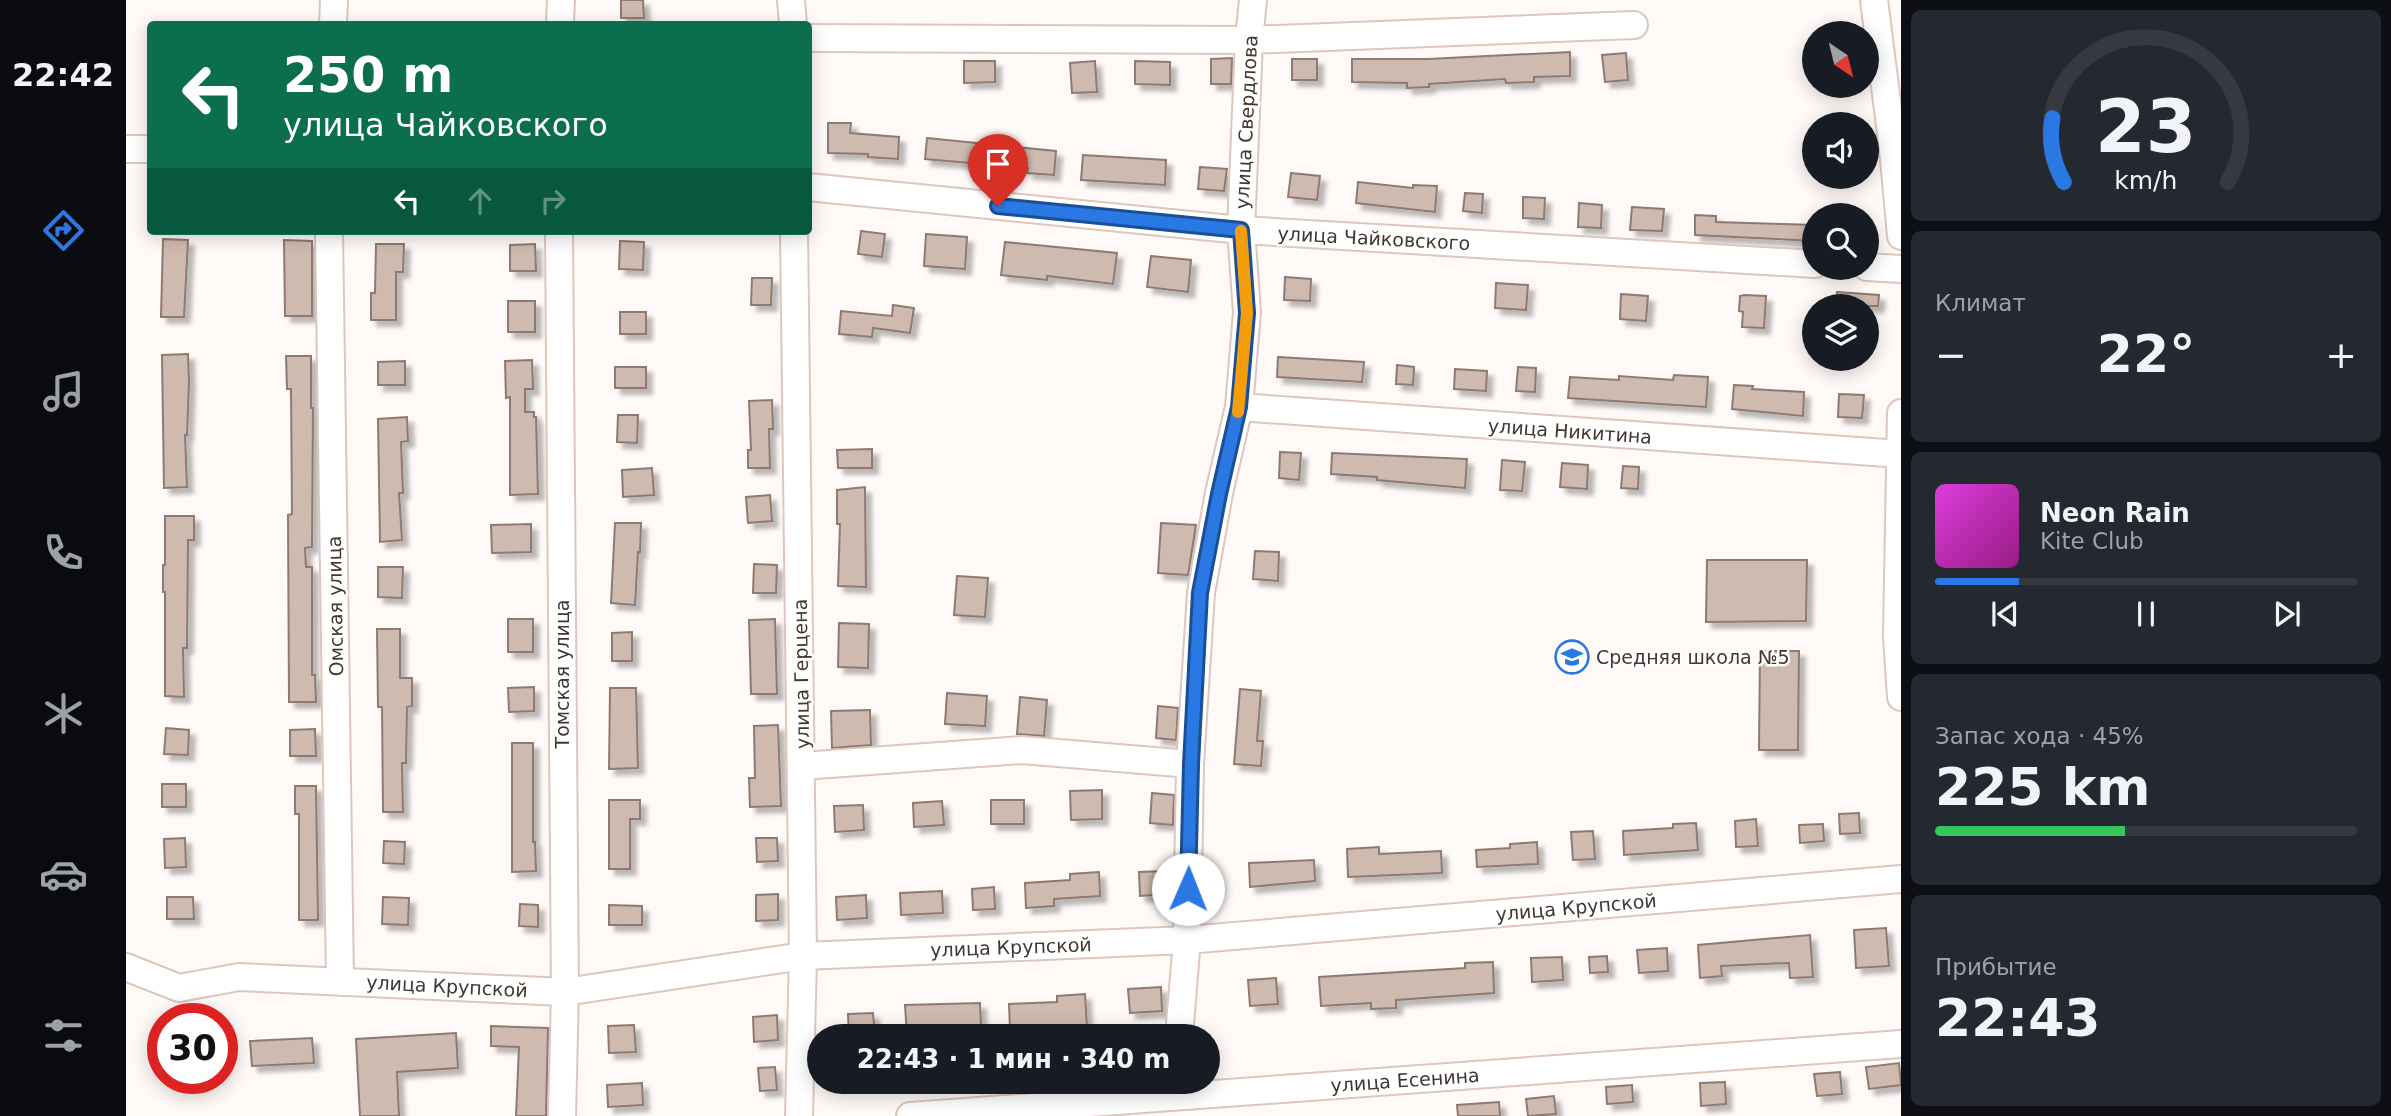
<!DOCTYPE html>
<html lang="ru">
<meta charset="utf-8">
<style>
body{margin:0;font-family:"DejaVu Sans",sans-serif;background:#242831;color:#f1f3f6;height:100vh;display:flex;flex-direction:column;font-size:26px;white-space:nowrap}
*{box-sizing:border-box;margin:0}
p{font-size:23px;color:#9ea1a6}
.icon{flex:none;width:38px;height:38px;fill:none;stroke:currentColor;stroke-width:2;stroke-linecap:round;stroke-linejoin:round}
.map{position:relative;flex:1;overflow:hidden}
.side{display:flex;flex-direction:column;gap:10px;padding:10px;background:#0d0f14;width:490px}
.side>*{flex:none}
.guide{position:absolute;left:21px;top:21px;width:665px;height:214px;border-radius:7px;box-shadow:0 4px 18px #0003;background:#0b6e4f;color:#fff;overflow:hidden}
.needle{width:46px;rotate:145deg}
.controls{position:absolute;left:1676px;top:21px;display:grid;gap:14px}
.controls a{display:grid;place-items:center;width:77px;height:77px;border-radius:50%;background:#171b24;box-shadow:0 4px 18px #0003;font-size:35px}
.speed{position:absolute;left:21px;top:1003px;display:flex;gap:14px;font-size:35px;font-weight:700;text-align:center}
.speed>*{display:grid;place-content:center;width:91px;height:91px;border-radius:50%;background:#171b24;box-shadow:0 4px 18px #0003;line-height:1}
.speed .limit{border:10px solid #d22;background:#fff;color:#111}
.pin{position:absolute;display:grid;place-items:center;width:60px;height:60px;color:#fff;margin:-72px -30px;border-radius:50% 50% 50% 0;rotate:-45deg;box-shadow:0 0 7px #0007}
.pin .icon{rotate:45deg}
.me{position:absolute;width:77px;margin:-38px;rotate:1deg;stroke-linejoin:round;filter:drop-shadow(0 0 5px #0008)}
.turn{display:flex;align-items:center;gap:24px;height:147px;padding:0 21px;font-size:32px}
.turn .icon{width:91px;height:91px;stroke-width:2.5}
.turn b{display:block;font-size:49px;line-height:60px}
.lanes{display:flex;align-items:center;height:66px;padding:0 21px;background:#0003;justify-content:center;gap:35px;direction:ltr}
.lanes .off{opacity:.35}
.big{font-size:52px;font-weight:700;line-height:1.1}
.side .tile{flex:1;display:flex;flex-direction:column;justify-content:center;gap:10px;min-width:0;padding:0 24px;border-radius:10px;background:#242831}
.side .dial{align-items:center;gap:0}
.dial svg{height:182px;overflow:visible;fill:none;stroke:#363941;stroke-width:7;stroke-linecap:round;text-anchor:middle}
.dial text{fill:#f1f3f6;stroke:none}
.song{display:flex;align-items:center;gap:21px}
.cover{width:84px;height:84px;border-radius:10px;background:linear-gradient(135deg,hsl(300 70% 55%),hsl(310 70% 35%))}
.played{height:7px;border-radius:4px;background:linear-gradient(90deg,#2a78e3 20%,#363941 20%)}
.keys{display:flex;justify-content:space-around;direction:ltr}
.heat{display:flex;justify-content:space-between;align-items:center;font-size:38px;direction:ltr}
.charge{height:10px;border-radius:5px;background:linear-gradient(90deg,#34c759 45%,#363941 0)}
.trip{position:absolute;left:681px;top:1024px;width:413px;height:70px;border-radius:35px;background:#171b24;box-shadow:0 4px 18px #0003;font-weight:700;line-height:70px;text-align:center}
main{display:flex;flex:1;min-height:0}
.tab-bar{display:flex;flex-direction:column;width:126px;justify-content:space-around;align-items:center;background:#090b0e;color:#9ea1a6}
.tab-bar .icon{width:49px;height:49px}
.tab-bar .active{color:#2a78e3}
.tab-bar b{font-size:32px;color:#f1f3f6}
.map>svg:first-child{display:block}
.building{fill:#cfbaaf;stroke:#8e7a70;stroke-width:2;filter:url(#shadow)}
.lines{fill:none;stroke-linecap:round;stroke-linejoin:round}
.minor-casing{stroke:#ddc7bd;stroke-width:30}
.minor{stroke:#fff;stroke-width:26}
.route-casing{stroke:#1b4e94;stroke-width:18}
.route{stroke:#2a78e3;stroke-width:12}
.slow{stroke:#f59e0b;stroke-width:12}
.labels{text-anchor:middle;stroke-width:5;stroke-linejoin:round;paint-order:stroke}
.street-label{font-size:19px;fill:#403733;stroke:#fff}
.poi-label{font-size:19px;fill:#403733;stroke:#fff;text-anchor:start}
</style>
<main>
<nav class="tab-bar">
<b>22:42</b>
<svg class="icon active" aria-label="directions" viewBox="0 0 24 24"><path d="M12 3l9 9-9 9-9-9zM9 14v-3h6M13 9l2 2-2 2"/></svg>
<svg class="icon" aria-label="music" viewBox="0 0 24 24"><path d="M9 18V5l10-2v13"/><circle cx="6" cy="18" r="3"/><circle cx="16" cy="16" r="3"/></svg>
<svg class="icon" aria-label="phone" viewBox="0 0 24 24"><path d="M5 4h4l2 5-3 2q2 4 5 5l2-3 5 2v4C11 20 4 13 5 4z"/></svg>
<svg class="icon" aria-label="climate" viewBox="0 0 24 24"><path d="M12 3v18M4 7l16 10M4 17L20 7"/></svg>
<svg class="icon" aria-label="car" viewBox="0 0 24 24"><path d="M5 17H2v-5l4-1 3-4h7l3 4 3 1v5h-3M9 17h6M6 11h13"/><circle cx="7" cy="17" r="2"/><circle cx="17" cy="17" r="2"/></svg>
<svg class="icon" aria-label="filters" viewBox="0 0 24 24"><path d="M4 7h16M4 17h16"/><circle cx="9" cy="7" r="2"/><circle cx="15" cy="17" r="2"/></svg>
</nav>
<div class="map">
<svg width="1775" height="1116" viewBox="0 0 1775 1116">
<defs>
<filter id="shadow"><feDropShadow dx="6" dy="6" stdDeviation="2" flood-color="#0004"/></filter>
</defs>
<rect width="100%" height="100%" fill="#fffaf8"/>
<path class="building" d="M 495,0 L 517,0 L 518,18 L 495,18 Z
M 1444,52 L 1444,76 L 1408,77 L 1408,82 L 1380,83 L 1379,79 L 1303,84 L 1303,87 L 1281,88 L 1281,83 L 1226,82 L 1226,59 L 1302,59 Z
M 1500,53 L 1502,80 L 1479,82 L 1476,55 Z
M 1106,58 L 1105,84 L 1085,84 L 1085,59 Z
M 1166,59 L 1191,59 L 1191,80 L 1166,80 Z
M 838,61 L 869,61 L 869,82 L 838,83 Z
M 969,61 L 971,92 L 946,93 L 944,63 Z
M 1009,61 L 1044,62 L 1044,85 L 1009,84 Z
M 702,123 L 725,123 L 724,133 L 773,137 L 772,159 L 742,157 L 742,154 L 702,153 Z
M 801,138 L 930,151 L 928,175 L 901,173 L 902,168 L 799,159 Z
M 957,155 L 1040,160 L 1039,185 L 955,180 Z
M 1074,167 L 1101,169 L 1098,191 L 1072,189 Z
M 1165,173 L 1194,176 L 1191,200 L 1162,197 Z
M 1232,182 L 1287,188 L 1287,185 L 1311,186 L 1309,212 L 1230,203 Z
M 1339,193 L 1357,194 L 1356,213 L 1337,211 Z
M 1397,197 L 1419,198 L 1418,219 L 1397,218 Z
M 1453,203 L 1476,205 L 1475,228 L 1452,227 Z
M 1506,207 L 1538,209 L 1536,231 L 1504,230 Z
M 1569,215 L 1590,216 L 1590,222 L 1689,225 L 1689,241 L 1569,235 Z
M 735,231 L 759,234 L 756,257 L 732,254 Z
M 800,234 L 841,237 L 839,269 L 798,266 Z
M 37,239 L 62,240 L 58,317 L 35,317 Z
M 158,240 L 186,241 L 186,316 L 159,316 Z
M 494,241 L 518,242 L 517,270 L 493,269 Z
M 879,242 L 991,253 L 987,284 L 921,276 L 921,280 L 875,275 Z
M 250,244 L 278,244 L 277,272 L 270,272 L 270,320 L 245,320 L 245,293 L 249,293 Z
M 409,244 L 410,271 L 384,271 L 384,245 Z
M 1025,256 L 1065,260 L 1062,292 L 1021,287 Z
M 1159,277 L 1185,279 L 1184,301 L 1158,300 Z
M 626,278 L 646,278 L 645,305 L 625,305 Z
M 1370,283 L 1402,285 L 1400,310 L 1369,308 Z
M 1711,292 L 1753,295 L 1752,306 L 1710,306 Z
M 1495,294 L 1522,296 L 1520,321 L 1494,319 Z
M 1618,295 L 1640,296 L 1638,328 L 1616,327 L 1617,312 L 1613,311 L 1614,296 Z
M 382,301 L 409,301 L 409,332 L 382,332 Z
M 767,305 L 788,308 L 784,333 L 747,328 L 746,337 L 713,334 L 715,311 L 766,316 Z
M 494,312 L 520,312 L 520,334 L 494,334 Z
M 62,354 L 63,381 L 61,435 L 59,435 L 61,487 L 38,488 L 36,355 Z
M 160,356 L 185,356 L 185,408 L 187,408 L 186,547 L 179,548 L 180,567 L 186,567 L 186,675 L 189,675 L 190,702 L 163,702 L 162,515 L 166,514 L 165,389 L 161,389 Z
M 1152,357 L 1238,362 L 1236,382 L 1151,377 Z
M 406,360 L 407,389 L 399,389 L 399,412 L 408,412 L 408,417 L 410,417 L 412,494 L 384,495 L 384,397 L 380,398 L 379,361 Z
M 279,361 L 279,385 L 252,385 L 252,362 Z
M 1271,365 L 1288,367 L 1287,385 L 1270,384 Z
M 489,367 L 520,367 L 520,388 L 489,388 Z
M 1392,367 L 1410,368 L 1409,392 L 1390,391 Z
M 1329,369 L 1361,371 L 1360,391 L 1328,389 Z
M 1548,375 L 1582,377 L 1580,407 L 1442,398 L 1444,377 L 1493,380 L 1493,376 L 1547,380 Z
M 1608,385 L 1627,386 L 1626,389 L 1678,392 L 1677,416 L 1606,409 Z
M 1713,394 L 1738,395 L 1736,418 L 1712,417 Z
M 646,400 L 647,429 L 643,429 L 644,468 L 622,468 L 622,450 L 625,450 L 623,401 Z
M 492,415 L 512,415 L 511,443 L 491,442 Z
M 281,417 L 282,441 L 275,442 L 277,493 L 273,493 L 276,540 L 254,542 L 252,419 Z
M 746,449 L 746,468 L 712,468 L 711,450 Z
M 1154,452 L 1175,453 L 1173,480 L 1153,478 Z
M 1206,453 L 1341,459 L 1339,488 L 1251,480 L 1251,477 L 1205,474 Z
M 1376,460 L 1399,462 L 1396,491 L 1374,490 Z
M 1436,463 L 1462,465 L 1461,489 L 1434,487 Z
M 1497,466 L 1513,467 L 1512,489 L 1495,488 Z
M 526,468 L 528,495 L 497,497 L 496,470 Z
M 739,487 L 740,587 L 712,586 L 714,524 L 711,524 L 711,490 Z
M 644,495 L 646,521 L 622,523 L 620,497 Z
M 39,516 L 68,516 L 68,540 L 62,540 L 61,648 L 57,648 L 58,697 L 39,696 L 39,592 L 37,592 L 37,565 L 39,565 Z
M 489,523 L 515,523 L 514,552 L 512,552 L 509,605 L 485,603 Z
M 1035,523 L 1070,525 L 1062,575 L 1032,573 Z
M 405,524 L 405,552 L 366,553 L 365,525 Z
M 1129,551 L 1153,552 L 1152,581 L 1127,579 Z
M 1581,560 L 1681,560 L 1680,621 L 1580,622 Z
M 628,564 L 651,565 L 650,593 L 627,593 Z
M 252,567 L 277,567 L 276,598 L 252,597 Z
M 831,576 L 862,578 L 859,617 L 828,615 Z
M 382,619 L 407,619 L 407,652 L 382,652 Z
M 649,619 L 651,694 L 625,694 L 623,620 Z
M 713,623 L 743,624 L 742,668 L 712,667 Z
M 251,629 L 274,629 L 274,678 L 286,678 L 286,706 L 281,707 L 280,763 L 276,763 L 277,812 L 257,812 L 256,707 L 252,707 Z
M 506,632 L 506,661 L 486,661 L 486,633 Z
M 1634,651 L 1673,651 L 1672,750 L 1633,750 Z
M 408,687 L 408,711 L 383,712 L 382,688 Z
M 484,688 L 510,688 L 512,768 L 483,769 Z
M 1114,689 L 1135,691 L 1131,741 L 1137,741 L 1135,766 L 1108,764 Z
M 821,693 L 861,696 L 859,726 L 819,724 Z
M 894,697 L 921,700 L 918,736 L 891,734 Z
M 1032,706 L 1052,708 L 1050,740 L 1030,738 Z
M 744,710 L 745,745 L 706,748 L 705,711 Z
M 652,725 L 655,806 L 624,807 L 623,778 L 629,778 L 628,726 Z
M 40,728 L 63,730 L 62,755 L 38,754 Z
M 189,729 L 190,756 L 164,756 L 164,730 Z
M 386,743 L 407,743 L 407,842 L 409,842 L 410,871 L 386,872 Z
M 36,784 L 60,784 L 60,807 L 36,807 Z
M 169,786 L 190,786 L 192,920 L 173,920 L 173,814 L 169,814 Z
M 976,790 L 976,819 L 945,820 L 944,791 Z
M 1026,793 L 1048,795 L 1047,825 L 1024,823 Z
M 483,800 L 514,800 L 514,819 L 504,819 L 504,869 L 483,869 Z
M 865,800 L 898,800 L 898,824 L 865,824 Z
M 816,801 L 818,825 L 788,827 L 787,803 Z
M 737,805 L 738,830 L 709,832 L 708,806 Z
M 1733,813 L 1734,833 L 1714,834 L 1713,814 Z
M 1630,819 L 1632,846 L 1610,847 L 1609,821 Z
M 1570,823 L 1572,850 L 1498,855 L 1497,831 L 1547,828 L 1547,824 Z
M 1697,824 L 1698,841 L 1674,843 L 1673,825 Z
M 1467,831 L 1469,859 L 1447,860 L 1445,832 Z
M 59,838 L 60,867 L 39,868 L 38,839 Z
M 630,838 L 651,838 L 652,861 L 631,862 Z
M 258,841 L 279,842 L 278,864 L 257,863 Z
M 1411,842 L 1412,864 L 1351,867 L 1350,850 L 1384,848 L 1384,844 Z
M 1253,847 L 1253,854 L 1315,851 L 1316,873 L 1222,877 L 1221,849 Z
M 1188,860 L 1189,881 L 1124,887 L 1123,863 Z
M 1038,871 L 1040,894 L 1014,896 L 1013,872 Z
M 973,872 L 974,896 L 928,899 L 928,906 L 900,908 L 899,883 L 944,880 L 944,874 Z
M 868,887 L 869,909 L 847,910 L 846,889 Z
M 816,891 L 817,913 L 775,915 L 774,893 Z
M 652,894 L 652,920 L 630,921 L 630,895 Z
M 740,895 L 741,918 L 711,920 L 710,897 Z
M 41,897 L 67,897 L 68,919 L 41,919 Z
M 257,897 L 283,898 L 282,925 L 256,924 Z
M 394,904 L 412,905 L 412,927 L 393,926 Z
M 483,905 L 516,906 L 516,925 L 483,925 Z
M 1760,928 L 1763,966 L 1730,968 L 1728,930 Z
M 1684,935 L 1687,977 L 1664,978 L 1663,963 L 1595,966 L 1596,976 L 1574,978 L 1572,945 Z
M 1541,948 L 1542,971 L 1513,973 L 1511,950 Z
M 1481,956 L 1482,972 L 1464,973 L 1463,957 Z
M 1436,957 L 1437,980 L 1406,982 L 1405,958 Z
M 1367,962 L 1368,993 L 1270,1000 L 1270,1008 L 1245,1009 L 1245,1003 L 1195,1006 L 1193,977 L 1339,968 L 1339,963 Z
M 1150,978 L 1152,1004 L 1124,1006 L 1122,980 Z
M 1035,987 L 1036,1011 L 1004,1013 L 1002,989 Z
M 959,994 L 961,1028 L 884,1030 L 883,1004 L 931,1002 L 931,996 Z
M 854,1003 L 855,1026 L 808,1029 L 808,1036 L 781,1036 L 779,1005 Z
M 747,1013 L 749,1036 L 723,1036 L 722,1014 Z
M 651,1015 L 652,1040 L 628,1042 L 627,1017 Z
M 508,1025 L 510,1052 L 483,1053 L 482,1026 Z
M 365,1026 L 422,1028 L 420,1116 L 390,1116 L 393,1047 L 365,1046 Z
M 330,1033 L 332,1068 L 271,1072 L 273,1116 L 234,1116 L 230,1039 Z
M 186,1038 L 188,1063 L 126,1066 L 124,1041 Z
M 1773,1063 L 1775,1085 L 1743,1089 L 1740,1067 Z
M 649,1067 L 651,1090 L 634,1091 L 632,1068 Z
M 1714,1072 L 1716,1094 L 1691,1096 L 1688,1074 Z
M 1599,1082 L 1600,1104 L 1575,1106 L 1574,1083 Z
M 516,1083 L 517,1105 L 482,1107 L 481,1085 Z
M 1506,1085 L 1507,1102 L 1481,1104 L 1480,1087 Z
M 1428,1096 L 1430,1114 L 1402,1116 L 1400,1099 Z
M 1373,1102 L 1374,1116 L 1332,1116 L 1331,1105 Z"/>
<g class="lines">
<defs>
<path id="minor" d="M 665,0 L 667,24
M 1748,0 L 1767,149 L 1775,236
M 207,24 L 208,0
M 434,24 L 435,0
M 682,38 L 1123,40 L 1508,25
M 0,149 L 24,149
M 682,187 L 1115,230 L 1689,264
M 203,231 L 214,982
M 433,231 L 439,992 L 436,1116
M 668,231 L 677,956 L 673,1116
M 1741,267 L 1775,269
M 1113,407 L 1775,454
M 1775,413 L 1771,637 L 1775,697
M 676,766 L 896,750 L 1064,764
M 0,967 L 53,988 L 113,977 L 439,992 L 677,956 L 1061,940 L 1775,879
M 1053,1036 L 1061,940 L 1064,764 L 1075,593 L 1093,493 L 1113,407 L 1121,312 L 1115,230 L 1123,40 L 1127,0
M 784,1116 L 1775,1044"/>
</defs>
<use href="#minor" class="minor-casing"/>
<use href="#minor" class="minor"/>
</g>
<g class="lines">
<defs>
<path id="route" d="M 872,206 L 1115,230 L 1121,313 L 1113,407 L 1093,494 L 1074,593 L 1065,764 L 1062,889"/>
</defs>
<use href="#route" class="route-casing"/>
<use href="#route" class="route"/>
<path class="slow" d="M 1112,412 L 1121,313 L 1115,231"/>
</g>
<defs>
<symbol id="school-ring" viewBox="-11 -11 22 22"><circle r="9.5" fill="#fff" stroke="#2a78e3" stroke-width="1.5"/><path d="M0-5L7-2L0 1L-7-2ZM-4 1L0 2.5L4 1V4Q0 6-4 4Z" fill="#2a78e3"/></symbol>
</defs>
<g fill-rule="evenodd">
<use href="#school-ring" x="1427" y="638" width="38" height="38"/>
</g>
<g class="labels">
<g class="street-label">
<text transform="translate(1120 122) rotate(-87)" y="7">улица Свердлова</text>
<text transform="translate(1248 238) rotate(3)" y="7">улица Чайковского</text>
<text transform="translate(1444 431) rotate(4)" y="7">улица Никитина</text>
<text transform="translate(209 606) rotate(-91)" y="7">Омская улица</text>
<text transform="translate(436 674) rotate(-90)" y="7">Томская улица</text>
<text transform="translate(675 674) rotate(-91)" y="7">улица Герцена</text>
<text transform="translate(1450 907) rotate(-5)" y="7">улица Крупской</text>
<text transform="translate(885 947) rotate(-2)" y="7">улица Крупской</text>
<text transform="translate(321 986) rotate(3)" y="7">улица Крупской</text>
<text transform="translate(1279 1080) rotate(-4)" y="7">улица Есенина</text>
</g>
<g class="poi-label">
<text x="1470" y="664">Средняя школа №5</text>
</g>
</g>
</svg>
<div class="controls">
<a><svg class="needle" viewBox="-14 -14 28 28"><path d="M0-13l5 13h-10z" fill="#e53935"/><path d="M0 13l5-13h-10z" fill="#9ea1a6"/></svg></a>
<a><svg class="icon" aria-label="sound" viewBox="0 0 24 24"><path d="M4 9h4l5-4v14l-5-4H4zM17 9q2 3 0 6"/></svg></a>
<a><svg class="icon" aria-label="search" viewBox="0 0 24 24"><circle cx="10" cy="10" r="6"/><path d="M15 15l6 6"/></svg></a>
<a><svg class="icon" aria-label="layers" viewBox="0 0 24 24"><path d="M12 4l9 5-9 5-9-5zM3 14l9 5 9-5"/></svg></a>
</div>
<div class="speed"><div class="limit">30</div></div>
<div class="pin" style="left:872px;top:206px;background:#d93025"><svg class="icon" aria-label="arrive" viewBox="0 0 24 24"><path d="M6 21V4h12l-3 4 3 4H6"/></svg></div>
<svg class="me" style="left:1062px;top:889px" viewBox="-20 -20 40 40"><circle r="19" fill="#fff"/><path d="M0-13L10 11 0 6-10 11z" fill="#2a78e3"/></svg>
<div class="trip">22:43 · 1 мин · 340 m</div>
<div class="guide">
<div class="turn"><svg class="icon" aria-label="left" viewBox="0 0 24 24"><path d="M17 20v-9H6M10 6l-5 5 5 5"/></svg><div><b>250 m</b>улица Чайковского</div></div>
<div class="lanes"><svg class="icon" aria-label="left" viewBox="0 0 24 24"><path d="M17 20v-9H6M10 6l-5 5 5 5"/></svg><svg class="icon off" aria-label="ahead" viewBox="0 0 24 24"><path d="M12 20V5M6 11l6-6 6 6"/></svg><svg class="icon off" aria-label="right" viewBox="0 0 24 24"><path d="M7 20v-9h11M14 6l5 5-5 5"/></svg></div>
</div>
</div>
<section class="side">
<div class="tile dial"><svg viewBox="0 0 100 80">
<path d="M14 69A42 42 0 1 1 86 69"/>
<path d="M14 69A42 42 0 0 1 9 41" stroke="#2a78e3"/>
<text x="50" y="56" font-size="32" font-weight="700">23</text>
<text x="50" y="72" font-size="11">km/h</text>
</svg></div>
<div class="tile"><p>Климат</p>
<div class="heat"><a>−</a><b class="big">22°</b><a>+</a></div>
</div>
<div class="tile">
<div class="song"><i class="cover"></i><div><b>Neon Rain</b><p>Kite Club</p></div></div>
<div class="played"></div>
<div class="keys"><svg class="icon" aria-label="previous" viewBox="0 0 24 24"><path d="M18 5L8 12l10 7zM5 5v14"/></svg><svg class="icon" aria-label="pause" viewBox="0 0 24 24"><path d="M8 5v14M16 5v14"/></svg><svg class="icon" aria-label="next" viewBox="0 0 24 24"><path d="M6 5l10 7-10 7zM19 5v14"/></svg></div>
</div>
<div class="tile"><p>Запас хода · 45%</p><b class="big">225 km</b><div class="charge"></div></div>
<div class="tile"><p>Прибытие</p><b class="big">22:43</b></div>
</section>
</main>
